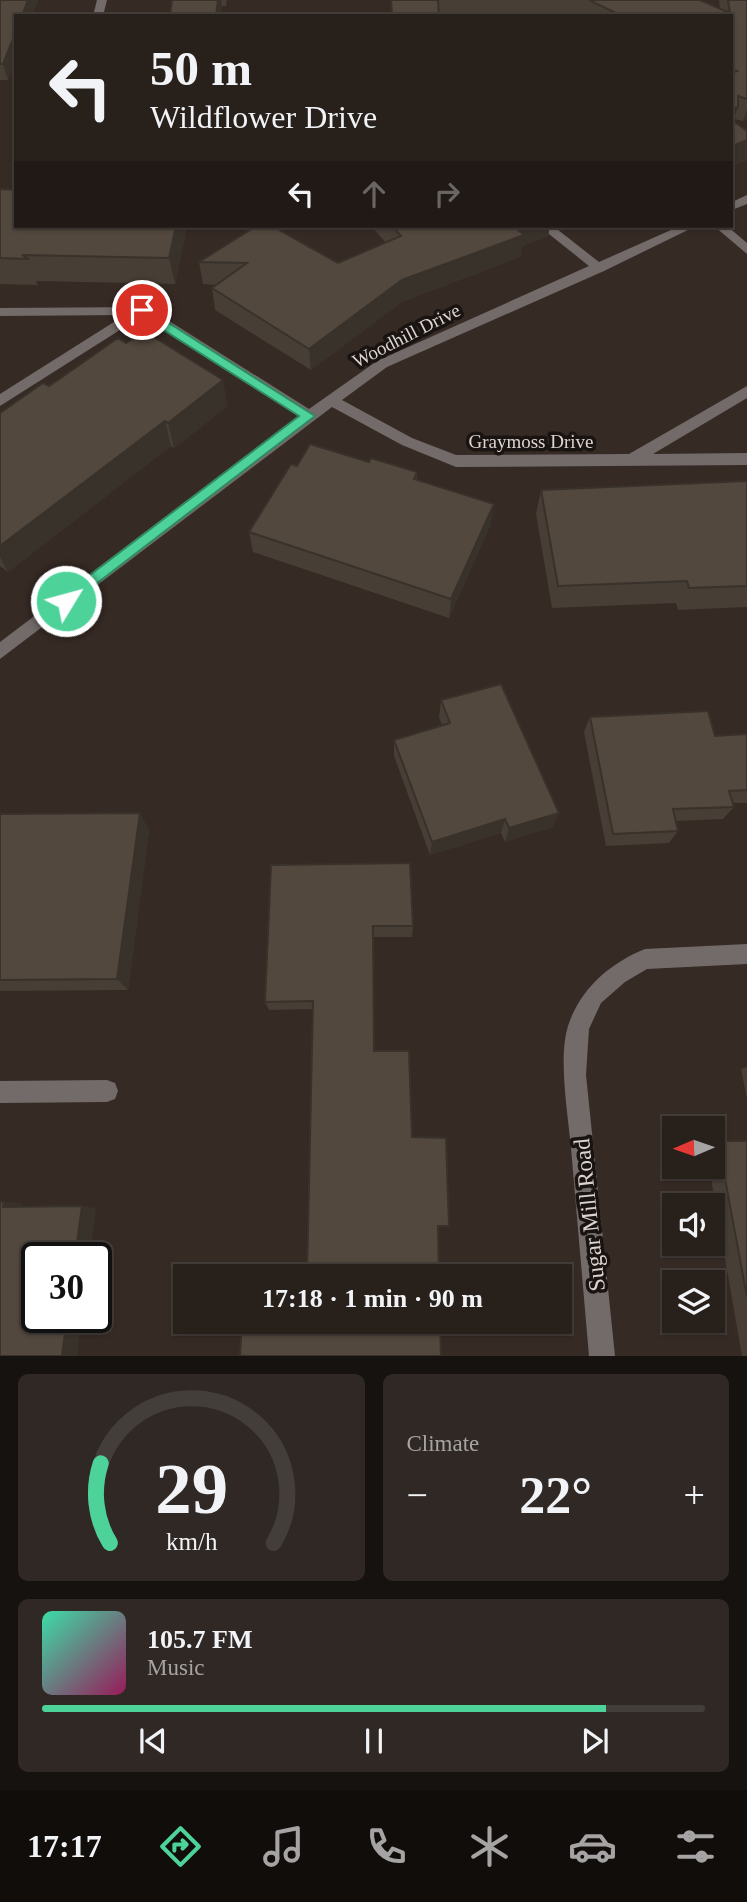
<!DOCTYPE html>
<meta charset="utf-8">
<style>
body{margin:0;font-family:Georgia,serif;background:#302824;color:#f1f3f6;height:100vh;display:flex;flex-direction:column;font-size:26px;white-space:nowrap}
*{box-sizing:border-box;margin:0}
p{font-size:23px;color:#a5a3a3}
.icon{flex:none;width:38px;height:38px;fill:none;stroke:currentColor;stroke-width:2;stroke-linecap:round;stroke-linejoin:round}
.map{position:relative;height:1356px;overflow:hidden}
.details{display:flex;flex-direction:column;gap:18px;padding:18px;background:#16120f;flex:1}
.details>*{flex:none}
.top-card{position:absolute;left:14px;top:14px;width:719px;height:214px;border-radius:0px;box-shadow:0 2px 5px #0004,0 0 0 2px #443e3a;background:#28201b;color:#f1f3f6;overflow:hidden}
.needle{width:46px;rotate:268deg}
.buttons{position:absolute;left:662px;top:1116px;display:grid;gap:14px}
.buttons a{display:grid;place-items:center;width:63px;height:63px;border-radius:0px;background:#28201b;box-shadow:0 2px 5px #0004,0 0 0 2px #443e3a;font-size:35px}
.speed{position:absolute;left:21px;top:1242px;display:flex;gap:14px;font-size:35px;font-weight:700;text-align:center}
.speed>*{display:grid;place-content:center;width:91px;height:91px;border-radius:50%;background:#28201b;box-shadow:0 2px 5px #0004,0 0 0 2px #443e3a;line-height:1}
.speed .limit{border:4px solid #111;border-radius:10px;background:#fff;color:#111}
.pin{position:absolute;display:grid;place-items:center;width:60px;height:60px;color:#fff;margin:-30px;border:4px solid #fff;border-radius:50%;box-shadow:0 2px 7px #0007}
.me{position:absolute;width:77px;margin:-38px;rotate:53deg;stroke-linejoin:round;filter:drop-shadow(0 0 5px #0008)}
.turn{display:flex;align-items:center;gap:24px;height:147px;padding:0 21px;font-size:32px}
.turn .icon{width:91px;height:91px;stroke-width:2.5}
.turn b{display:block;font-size:49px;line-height:60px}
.lanes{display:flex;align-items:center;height:66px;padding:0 21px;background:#0003;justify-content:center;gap:35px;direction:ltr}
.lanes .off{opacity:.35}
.big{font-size:52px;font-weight:700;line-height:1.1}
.details .tile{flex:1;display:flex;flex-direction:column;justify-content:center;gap:10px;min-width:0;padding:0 24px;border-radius:10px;background:#302824}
.details .dial{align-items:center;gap:0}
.dial svg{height:182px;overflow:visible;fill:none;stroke:#443e3a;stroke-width:7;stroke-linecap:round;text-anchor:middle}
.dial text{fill:#f1f3f6;stroke:none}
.song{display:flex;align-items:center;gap:21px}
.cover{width:84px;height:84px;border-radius:10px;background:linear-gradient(135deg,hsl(160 70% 55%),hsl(330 70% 35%))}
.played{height:7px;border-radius:4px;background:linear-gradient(90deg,#4dd39a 85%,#443e3a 85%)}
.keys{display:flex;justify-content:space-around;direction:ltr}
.heat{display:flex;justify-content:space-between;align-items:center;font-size:38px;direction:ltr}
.details .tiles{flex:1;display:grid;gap:18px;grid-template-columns:1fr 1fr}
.tile:last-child{grid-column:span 2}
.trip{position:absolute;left:173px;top:1264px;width:399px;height:70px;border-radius:0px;background:#28201b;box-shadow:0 2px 5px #0004,0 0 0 2px #443e3a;font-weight:700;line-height:70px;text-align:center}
.dock{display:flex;height:112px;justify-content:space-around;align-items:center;background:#100d0b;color:#a5a3a3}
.dock .icon{width:49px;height:49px}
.dock .selected{color:#4dd39a}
.dock b{font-size:32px;color:#f1f3f6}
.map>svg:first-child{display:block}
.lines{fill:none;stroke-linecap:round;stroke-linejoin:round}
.minor{fill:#726b6a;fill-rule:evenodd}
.wall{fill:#473e35}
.shaded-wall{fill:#39322b}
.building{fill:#52483e;stroke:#39322b;stroke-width:2}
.route{fill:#4dd39a;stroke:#328964;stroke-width:2}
.labels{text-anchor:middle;stroke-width:7;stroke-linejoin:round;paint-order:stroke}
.street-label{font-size:19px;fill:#ddd4d1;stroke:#191411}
.near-street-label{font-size:23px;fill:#ddd4d1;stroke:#191411}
</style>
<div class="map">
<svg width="747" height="1356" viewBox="0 0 747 1356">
<rect width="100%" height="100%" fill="#362a24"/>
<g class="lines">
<path class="minor" d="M 97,0 L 107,0 L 103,16 L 93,16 Z
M 747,195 L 747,204 L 732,210 L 732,202 Z
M 539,226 L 553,226 L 599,262 L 680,226 L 696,226 L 604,271 L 387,367 L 342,400 L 412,438 L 456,455 L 629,454 L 747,386 L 747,398 L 653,454 L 747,453 L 747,465 L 456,467 L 402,445 L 332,407 L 0,659 L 0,642 L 299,416 L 142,316 L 0,406 L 0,394 L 125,315 L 0,316 L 0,308 L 147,307 L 309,409 L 377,361 L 589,266 Z
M 714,226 L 727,226 L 747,243 L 747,254 Z
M 747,944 L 747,964 L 647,969 L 625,982 L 601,1003 L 589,1029 L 586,1075 L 615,1356 L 589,1356 C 583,1287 577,1217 571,1148 C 568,1114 558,1058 568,1026 C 580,989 610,963 645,949 Z
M 107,1080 L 115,1083 L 118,1091 L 115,1099 L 107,1102 L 0,1103 L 0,1081 Z"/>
</g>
<path class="wall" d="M 0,0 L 38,0 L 8,80 L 0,80 Z
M 172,0 L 227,0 L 226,6 L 222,6 Z
M 391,0 L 700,0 L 720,9 L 719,0 L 747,0 L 747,119 L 743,121 L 734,119 L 733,121 L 747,131 L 747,160 L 732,165 L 732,16 L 391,16 Z
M 0,189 L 187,226 L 175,284 L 36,281 L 38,285 L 0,284 Z
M 371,226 L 550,226 L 548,236 L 522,246 L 520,257 L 402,302 L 311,370 L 215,310 L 212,288 L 216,285 L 203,284 L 199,262 L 338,263 L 386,243 Z
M 556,226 L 570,226 L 564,228 L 563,231 Z
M 49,386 L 228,406 L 174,448 L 171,446 L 8,572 L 0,566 L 0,413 Z
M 369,462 L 417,472 L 417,480 L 491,524 L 449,618 L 253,552 L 249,532 L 297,466 Z
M 747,481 L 747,607 L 678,610 L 676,603 L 552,608 L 536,514 L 541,490 Z
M 441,700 L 553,827 L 505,842 L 501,833 L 430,855 L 394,756 L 394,740 L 442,725 L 439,717 Z
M 590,717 L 715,736 L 747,734 L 747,803 L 733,803 L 734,807 L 723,819 L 676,821 L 678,831 L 669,843 L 606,846 L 584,732 Z
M 0,814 L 149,830 L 128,990 L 0,991 Z
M 271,865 L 413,926 L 412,937 L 373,937 L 374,1051 L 449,1226 L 438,1227 L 313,1009 L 269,1010 L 265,1002 Z
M 747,1067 L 747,1099 L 741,1069 Z
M 718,1141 L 747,1141 L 747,1356 L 742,1356 L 709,1167 L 712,1167 L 712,1143 Z"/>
<path class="shaded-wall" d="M 28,0 L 38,0 L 32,16 L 22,16 Z
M 218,0 L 221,0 L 222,6 L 220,16 L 216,16 Z
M 16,31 L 16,60 L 8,80 L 3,64 Z
M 738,107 L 732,126 L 732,110 Z
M 747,109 L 747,119 L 743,121 Z
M 747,140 L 747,160 L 732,165 L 732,146 Z
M 176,226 L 187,226 L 175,284 L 169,258 Z
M 521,226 L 550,226 L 548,236 L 522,246 L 520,257 L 402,302 L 311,370 L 309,349 L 402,280 Z
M 223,380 L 228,406 L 174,448 L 168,423 Z
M 165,421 L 171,446 L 8,572 L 0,557 L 0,546 Z
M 494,504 L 491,524 L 449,618 L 451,599 Z
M 140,813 L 149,830 L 128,990 L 117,979 Z
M 559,813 L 553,827 L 505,842 L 509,828 Z
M 505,819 L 501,833 L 430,855 L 432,842 Z
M 4,1202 L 21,1203 L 21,1209 L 3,1207 Z
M 82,1206 L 96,1208 L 90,1258 L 75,1258 Z
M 67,1318 L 82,1318 L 77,1356 L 62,1356 Z"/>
<path class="building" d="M 0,0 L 28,0 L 22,16 L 16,16 L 16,31 L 3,64 L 0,64 Z
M 172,0 L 218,0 L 216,16 L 170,16 Z
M 391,0 L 438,0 L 439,16 L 392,16 Z
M 589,0 L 700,0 L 730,13 L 728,0 L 747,0 L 747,99 L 738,96 L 738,107 L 732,110 L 732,73 L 737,71 L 732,69 L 732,16 L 622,16 Z
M 732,120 L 747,131 L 747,140 L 732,146 Z
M 0,189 L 16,190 L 16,226 L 176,226 L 169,258 L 22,255 L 29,259 L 0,258 Z
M 256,226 L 272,226 L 338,263 L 401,236 L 392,226 L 521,226 L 516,228 L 524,235 L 402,280 L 309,349 L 212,288 L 247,263 L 199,262 Z
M 144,331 L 223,380 L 168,423 L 165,421 L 0,546 L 0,413 L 43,383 L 49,386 L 118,338 L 126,343 Z
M 310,444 L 369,462 L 371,458 L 417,472 L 414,479 L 494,504 L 451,599 L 249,532 L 291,464 L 297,466 Z
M 747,481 L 747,586 L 689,588 L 687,581 L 558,586 L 541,490 Z
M 501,684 L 559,813 L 509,828 L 505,819 L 432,842 L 394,740 L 450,723 L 441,700 Z
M 708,711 L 715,736 L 747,734 L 747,790 L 729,791 L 734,807 L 673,809 L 678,831 L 613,834 L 590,717 Z
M 140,813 L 117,979 L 0,980 L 0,814 Z
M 410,863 L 413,926 L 373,926 L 374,1051 L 409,1051 L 412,1137 L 446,1138 L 449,1226 L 438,1226 L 439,1276 L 307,1276 L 313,1001 L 265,1002 L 271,865 Z
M 718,1141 L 747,1141 L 747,1297 Z
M 0,1202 L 4,1202 L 3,1207 L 82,1206 L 75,1258 L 37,1258 L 37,1318 L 67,1318 L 62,1356 L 0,1356 Z
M 242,1321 L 440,1321 L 441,1356 L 240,1356 Z"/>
<path class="route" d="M 142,306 L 315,416 L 66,607 L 59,601 L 61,597 L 299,416 L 137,313 L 136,310 Z"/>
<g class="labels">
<g class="street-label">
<text transform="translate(406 335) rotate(-27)" y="7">Woodhill Drive</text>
<text x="531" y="448">Graymoss Drive</text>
</g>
<g class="near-street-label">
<text transform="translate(589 1215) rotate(-96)" y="8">Sugar Mill Road</text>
</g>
</g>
</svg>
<div class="buttons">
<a><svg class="needle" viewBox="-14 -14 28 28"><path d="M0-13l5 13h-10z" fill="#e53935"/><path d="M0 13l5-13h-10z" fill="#a5a3a3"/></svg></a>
<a><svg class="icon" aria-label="sound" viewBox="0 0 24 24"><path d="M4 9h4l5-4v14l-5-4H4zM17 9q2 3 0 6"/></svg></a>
<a><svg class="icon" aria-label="layers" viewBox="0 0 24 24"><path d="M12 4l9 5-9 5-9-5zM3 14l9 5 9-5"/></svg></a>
</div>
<div class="speed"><div class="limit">30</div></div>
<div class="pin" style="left:142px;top:310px;background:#d93025"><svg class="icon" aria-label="arrive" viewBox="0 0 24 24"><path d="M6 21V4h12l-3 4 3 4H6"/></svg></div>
<svg class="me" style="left:66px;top:601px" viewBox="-20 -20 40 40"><circle r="17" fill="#4dd39a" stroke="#fff" stroke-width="3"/><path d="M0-11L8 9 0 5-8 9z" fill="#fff"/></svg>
<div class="trip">17:18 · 1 min · 90 m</div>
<div class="top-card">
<div class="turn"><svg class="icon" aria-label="left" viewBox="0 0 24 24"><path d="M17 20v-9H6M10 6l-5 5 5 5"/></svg><div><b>50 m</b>Wildflower Drive</div></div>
<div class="lanes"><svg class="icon" aria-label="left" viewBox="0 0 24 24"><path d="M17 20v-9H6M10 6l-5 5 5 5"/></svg><svg class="icon off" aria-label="ahead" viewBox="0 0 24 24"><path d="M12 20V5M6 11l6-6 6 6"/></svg><svg class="icon off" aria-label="right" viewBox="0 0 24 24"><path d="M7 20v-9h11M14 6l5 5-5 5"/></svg></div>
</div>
</div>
<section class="details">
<div class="tiles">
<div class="tile dial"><svg viewBox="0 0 100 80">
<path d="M14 69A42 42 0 1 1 86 69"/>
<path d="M14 69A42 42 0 0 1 10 34" stroke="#4dd39a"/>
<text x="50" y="56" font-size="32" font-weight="700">29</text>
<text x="50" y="72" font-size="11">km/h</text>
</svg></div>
<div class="tile"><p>Climate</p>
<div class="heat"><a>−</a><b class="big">22°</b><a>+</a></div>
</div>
<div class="tile">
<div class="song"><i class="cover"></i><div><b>105.7 FM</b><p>Music</p></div></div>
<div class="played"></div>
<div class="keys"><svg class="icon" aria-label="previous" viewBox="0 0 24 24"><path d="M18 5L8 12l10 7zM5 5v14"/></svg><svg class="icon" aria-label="pause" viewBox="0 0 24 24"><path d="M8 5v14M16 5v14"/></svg><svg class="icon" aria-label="next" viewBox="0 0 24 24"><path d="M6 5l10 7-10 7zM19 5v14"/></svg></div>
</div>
</div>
</section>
<nav class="dock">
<b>17:17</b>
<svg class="icon selected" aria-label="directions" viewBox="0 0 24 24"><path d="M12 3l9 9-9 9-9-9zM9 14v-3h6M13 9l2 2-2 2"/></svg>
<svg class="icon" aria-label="music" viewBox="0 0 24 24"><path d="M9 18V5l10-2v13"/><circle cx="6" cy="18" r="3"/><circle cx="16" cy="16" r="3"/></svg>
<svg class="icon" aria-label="phone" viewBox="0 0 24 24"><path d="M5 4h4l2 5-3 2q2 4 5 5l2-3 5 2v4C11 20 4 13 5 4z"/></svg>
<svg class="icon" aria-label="climate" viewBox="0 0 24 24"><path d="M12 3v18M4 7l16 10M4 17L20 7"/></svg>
<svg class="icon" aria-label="car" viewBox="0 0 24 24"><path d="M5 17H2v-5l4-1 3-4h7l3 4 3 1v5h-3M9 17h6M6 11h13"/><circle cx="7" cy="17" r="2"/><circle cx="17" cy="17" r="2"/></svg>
<svg class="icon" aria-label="filters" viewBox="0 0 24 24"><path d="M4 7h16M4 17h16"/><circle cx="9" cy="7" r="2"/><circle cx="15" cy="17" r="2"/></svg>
</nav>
